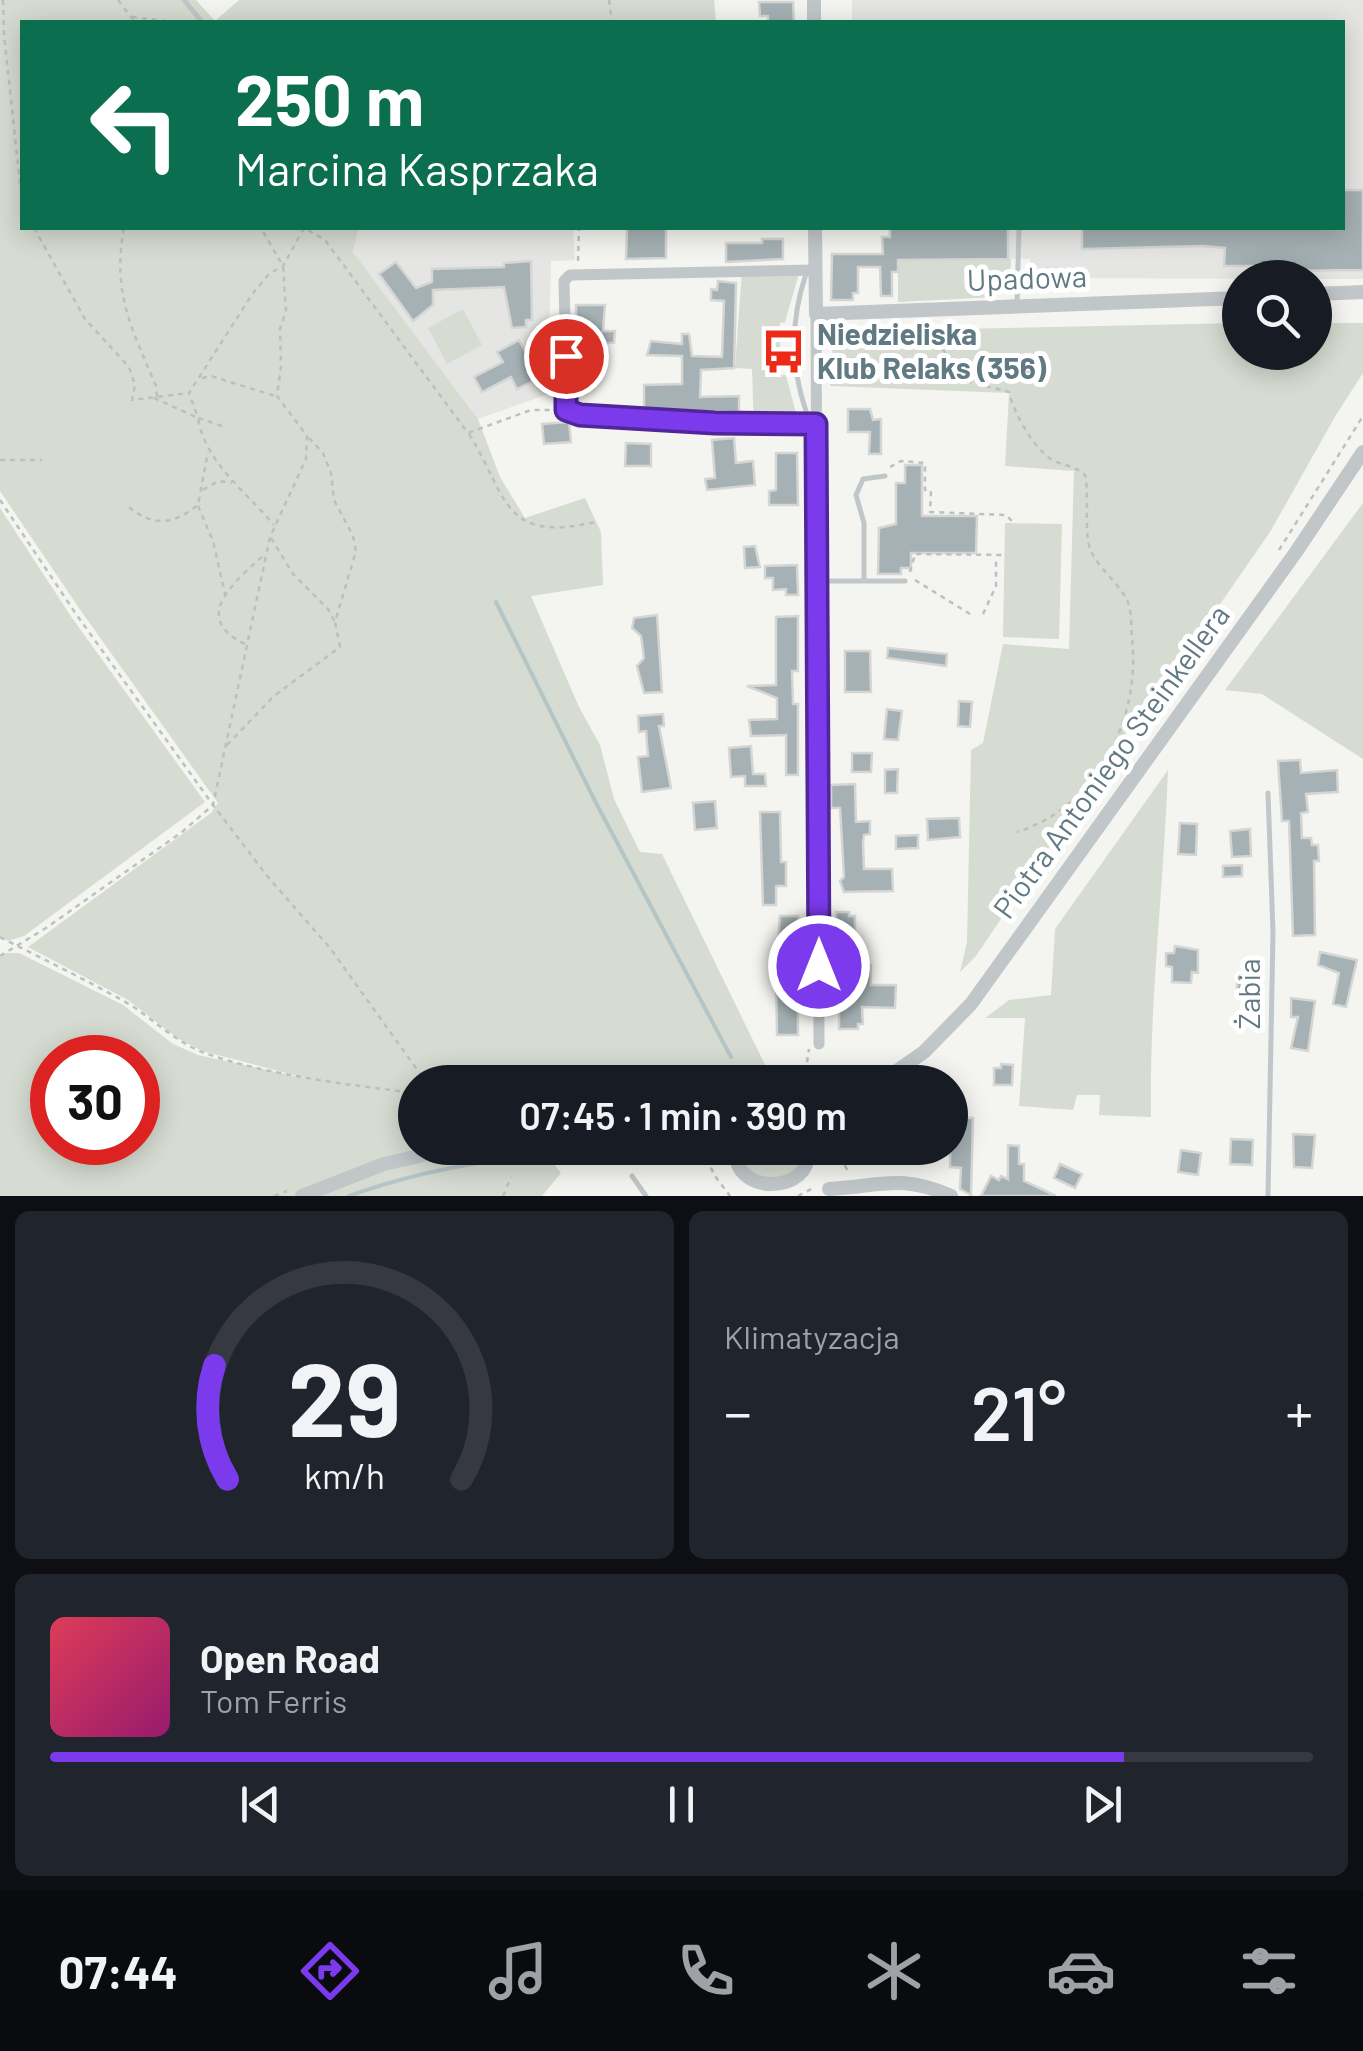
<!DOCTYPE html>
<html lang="pl">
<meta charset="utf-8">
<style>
body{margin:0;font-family:Barlow,sans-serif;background:#20242c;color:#f1f3f6;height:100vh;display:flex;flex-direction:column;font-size:38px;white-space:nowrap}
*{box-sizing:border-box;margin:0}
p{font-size:32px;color:#9ea1a6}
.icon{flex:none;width:55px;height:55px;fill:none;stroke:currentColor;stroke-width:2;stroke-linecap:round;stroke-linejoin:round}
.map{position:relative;height:1196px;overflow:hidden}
.details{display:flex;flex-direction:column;gap:15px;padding:15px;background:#0d0f14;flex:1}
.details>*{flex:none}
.top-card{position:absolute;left:20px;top:20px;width:1325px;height:210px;border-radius:0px;box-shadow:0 5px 25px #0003;background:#0b6e4f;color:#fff;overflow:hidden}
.tools{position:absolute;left:1222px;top:260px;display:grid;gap:20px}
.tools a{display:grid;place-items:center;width:110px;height:110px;border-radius:50%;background:#171b24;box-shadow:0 5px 25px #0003;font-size:50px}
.speed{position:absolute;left:30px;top:1035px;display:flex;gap:20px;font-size:50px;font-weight:700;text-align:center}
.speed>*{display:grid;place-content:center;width:130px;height:130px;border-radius:50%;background:#171b24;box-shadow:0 5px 25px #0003;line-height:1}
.speed .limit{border:15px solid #d22;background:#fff;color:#111}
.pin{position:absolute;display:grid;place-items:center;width:85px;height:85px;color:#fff;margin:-42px;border:5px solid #fff;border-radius:50%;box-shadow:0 2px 10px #0007}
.me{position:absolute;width:110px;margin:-55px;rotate:0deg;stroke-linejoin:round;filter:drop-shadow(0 0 8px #0008)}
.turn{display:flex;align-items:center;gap:35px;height:210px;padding:0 50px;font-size:45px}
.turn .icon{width:130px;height:130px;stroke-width:2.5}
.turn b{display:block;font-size:70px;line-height:85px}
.big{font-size:75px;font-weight:600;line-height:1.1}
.details .widget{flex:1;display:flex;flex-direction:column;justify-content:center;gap:15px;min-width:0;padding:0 35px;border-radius:15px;background:#20242c}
.details .dial{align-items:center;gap:0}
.dial svg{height:260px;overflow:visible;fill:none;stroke:#363941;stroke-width:7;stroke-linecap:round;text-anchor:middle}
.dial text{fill:#f1f3f6;stroke:none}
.song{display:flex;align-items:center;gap:30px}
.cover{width:120px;height:120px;border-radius:15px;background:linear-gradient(135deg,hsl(350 70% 55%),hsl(320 70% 35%))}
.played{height:10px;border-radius:5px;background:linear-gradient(90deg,#7c3aed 85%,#363941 85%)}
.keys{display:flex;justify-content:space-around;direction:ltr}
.heat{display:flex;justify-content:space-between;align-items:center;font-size:55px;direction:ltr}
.details .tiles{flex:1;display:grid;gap:15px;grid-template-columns:1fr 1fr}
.widget:last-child{grid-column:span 2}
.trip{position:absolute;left:398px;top:1065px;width:570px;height:100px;border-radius:50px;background:#171b24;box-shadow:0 5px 25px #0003;font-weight:600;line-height:100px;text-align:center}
.tab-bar{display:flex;height:160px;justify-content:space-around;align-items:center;background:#090b0e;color:#9ea1a6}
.tab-bar .icon{width:70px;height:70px}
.tab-bar .current{color:#7c3aed}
.tab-bar b{font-size:45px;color:#f1f3f6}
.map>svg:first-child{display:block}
.built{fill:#e5e5e3}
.green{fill:#d6dcd1;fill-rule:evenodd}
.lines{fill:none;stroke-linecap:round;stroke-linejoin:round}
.stream{stroke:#b4c5c6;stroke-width:4}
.building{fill:#a5b1b4;stroke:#d5d5d3;stroke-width:2.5}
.path{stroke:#bdbfc1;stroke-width:2.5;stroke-dasharray:5 5;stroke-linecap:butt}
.service{stroke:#c1c6c8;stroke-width:5}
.minor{stroke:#c1c6c8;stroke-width:11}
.tertiary{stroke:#c1c6c8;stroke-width:14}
.route-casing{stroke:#51269a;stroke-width:25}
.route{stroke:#7c3aed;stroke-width:18}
.labels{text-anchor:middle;stroke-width:10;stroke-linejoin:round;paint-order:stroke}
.street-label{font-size:30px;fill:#617983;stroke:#fff}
.poi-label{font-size:30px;font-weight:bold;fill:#617983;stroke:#fff;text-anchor:start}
</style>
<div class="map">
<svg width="1363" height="1196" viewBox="0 0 1363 1196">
<rect width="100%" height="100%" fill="#f4f4f0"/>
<path class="built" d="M 852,0 L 1363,0 L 1363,279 L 1030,278 L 1030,259 L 920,259 L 889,237 L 890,228 L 1342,228 L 1342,22 L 852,22 Z
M 359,228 L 573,228 L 575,260 L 551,261 L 549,340 L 557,391 L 478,419 L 353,252 Z"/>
<path class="green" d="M 0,0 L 196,0 L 215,21 L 239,0 L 714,0 L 716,22 L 22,22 L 22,228 L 359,228 L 353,252 L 478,419 L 500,477 L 525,518 L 585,498 L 601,532 L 603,585 L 531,596 L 579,707 L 600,745 L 614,799 L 640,852 L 662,854 L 768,1071 L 697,1082 L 415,1082 L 415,1148 L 449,1148 L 446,1163 L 481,1165 L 539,1156 L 553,1163 L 561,1173 L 542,1196 L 0,1196 L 0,957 L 6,953 L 19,953 L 123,1005 L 173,1044 L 198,1055 L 313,1080 L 202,1051 L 177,1038 L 128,1000 L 28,947 L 211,813 L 218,803 L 81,611 L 0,491 ZM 52,1058 L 138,1058 L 138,1142 L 52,1142 Z
M 1011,259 L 1010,281 L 996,297 L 898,302 L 898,260 Z
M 742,270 L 800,270 L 785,322 L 780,323 L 780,375 L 786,375 L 801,432 L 754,429 L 752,369 L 735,368 Z
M 463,309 L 482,345 L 447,364 L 428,328 Z
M 1240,323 L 1240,352 L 1315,352 L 1315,323 L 1363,323 L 1363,373 L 1336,415 L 1270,532 L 1164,685 L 1151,696 L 976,956 L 960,972 L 967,942 L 971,750 L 983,743 L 1003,644 L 1069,649 L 1074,471 L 1005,466 L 1009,393 L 830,386 L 834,328 L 958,329 Z
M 1363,503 L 1363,759 L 1262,694 L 1225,690 Z
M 0,508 L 72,618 L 205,802 L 24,936 L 8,941 L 0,936 Z
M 1005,523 L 1062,524 L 1059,639 L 1003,637 Z
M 1168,770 C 1164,886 1149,1002 1151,1117 L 1099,1115 L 1100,1095 L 1077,1095 L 1073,1110 L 1019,1106 L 1025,1018 L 985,1018 L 1009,1000 L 1051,995 L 1055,929 Z
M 742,1148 L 802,1148 L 803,1163 L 792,1180 L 747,1175 Z"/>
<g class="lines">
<path class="stream" d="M 496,602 L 596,803 L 731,1057
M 520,1160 L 597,1159
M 349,1196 C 399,1178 447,1167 499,1160"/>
</g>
<path class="building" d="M 759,2 L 793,2 L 794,22 L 768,22 L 768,16 L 760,16 Z
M 1342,190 L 1363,190 L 1363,270 L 1259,271 L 1258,266 L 1224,266 L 1225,248 L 1202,246 L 1082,249 L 1082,228 L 1342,228 Z
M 627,228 L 666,228 L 666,258 L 626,259 Z
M 890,228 L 1008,228 L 1008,259 L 898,260 L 898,272 L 892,272 L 892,296 L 881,296 L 880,267 L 858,267 L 858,293 L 853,293 L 853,300 L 831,300 L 832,254 L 883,254 L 882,237 L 890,237 Z
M 762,239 L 783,239 L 783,259 L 726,262 L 726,243 L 762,243 Z
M 531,261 L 532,320 L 526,320 L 526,327 L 512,328 L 504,287 L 433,290 L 433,305 L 413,321 L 379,274 L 396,262 L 416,288 L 432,282 L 432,269 L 504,267 L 504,263 Z
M 718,281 L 736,283 L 734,368 L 701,370 L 700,397 L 739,396 L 739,412 L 644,410 L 644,385 L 682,384 L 682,356 L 647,355 L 651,341 L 682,344 L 682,334 L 689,334 L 692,356 L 722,357 L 724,301 L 711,300 L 711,289 L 717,290 Z
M 576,305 L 605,305 L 603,331 L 615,331 L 614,343 L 595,343 L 595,350 L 575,350 L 575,330 L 580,325 L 576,325 Z
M 519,340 L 527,354 L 533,351 L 538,360 L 531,364 L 539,378 L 517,389 L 511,377 L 482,392 L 474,377 L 503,362 L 497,352 Z
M 848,409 L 870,409 L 873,420 L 881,419 L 881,454 L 869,454 L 870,432 L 848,432 Z
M 569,422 L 571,442 L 544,444 L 542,424 Z
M 734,438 L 736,463 L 753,461 L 755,485 L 707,490 L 705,479 L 715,478 L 712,440 Z
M 626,443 L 651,444 L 651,466 L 625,466 Z
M 776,453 L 797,453 L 798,505 L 769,505 L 769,491 L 776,490 Z
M 905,465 L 922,465 L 922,516 L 977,516 L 976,553 L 911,553 L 911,568 L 901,568 L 901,574 L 878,574 L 879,528 L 896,524 L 896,483 L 905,483 Z
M 755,546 L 760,567 L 745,568 L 744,547 Z
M 797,565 L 798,595 L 786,595 L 786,589 L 773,590 L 773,578 L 765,578 L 765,566 Z
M 657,615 L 662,692 L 644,693 L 637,666 L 644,658 L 641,636 L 632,628 L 634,618 Z
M 798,616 L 798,671 L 792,671 L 793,704 L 798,704 L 798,775 L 786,775 L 786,735 L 751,736 L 749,720 L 777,719 L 777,698 L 747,686 L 776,685 L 776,617 Z
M 888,648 L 947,654 L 946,666 L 887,658 Z
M 845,651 L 870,651 L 871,692 L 845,692 Z
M 959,701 L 972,702 L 970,727 L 958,726 Z
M 887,709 L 902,711 L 898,740 L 884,739 Z
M 663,714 L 664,726 L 659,726 L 671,788 L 642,792 L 638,757 L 648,756 L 646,731 L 639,732 L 638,716 Z
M 751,746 L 753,774 L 765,774 L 766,786 L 745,786 L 745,776 L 731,777 L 729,748 Z
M 852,753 L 872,753 L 871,772 L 852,772 Z
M 1300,760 L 1301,773 L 1337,770 L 1338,792 L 1306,794 L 1308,812 L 1301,813 L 1302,838 L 1311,838 L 1312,845 L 1318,845 L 1319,861 L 1314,861 L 1315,935 L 1293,936 L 1289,821 L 1282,821 L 1278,761 Z
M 898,769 L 897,793 L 885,793 L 885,770 Z
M 855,784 L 856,822 L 870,821 L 870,834 L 864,835 L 863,842 L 864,869 L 892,869 L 893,891 L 844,892 L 840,881 L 844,877 L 840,808 L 831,808 L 831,785 Z
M 715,801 L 717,828 L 695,830 L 693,803 Z
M 760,812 L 780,812 L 781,862 L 786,862 L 786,886 L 776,886 L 776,905 L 763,905 Z
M 959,818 L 960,837 L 928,840 L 927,819 Z
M 1180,823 L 1197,824 L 1196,855 L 1178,854 Z
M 1250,829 L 1251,856 L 1232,857 L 1230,831 Z
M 918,835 L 918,848 L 896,849 L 896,836 Z
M 1242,865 L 1242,876 L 1223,877 L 1223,866 Z
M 836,912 L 849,912 L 849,916 L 855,916 L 855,931 L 850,932 L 850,936 L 836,936 Z
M 780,916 L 798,916 L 798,1035 L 777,1035 L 776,974 Z
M 1175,946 L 1198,950 L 1198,973 L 1192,972 L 1191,983 L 1172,982 L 1172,967 L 1166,966 L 1166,953 L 1174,953 Z
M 1320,952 L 1357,960 L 1346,1007 L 1333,1004 L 1339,973 L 1318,965 Z
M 847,965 L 871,965 L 871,985 L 896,985 L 895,1008 L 862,1007 L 863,1024 L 858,1024 L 858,1029 L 839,1029 L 839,1005 L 848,1005 Z
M 1237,975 L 1257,975 L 1257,990 L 1251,990 L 1251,994 L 1237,994 Z
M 1291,998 L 1315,1001 L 1308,1051 L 1291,1048 L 1298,1017 L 1291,1017 Z
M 1001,1064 L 1013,1065 L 1012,1085 L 994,1085 L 994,1068 L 1001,1068 Z
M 950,1117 L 973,1118 L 971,1195 L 960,1189 L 961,1168 L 950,1167 Z
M 1293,1134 L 1315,1135 L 1312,1168 L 1294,1167 Z
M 1231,1139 L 1253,1140 L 1252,1165 L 1230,1164 Z
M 1008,1145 L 1019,1146 L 1019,1164 L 1024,1164 L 1024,1181 L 1056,1196 L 981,1196 L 991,1176 L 999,1180 L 1001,1176 L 1008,1179 Z
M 1181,1150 L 1201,1153 L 1198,1175 L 1178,1172 Z
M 1060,1164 L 1082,1174 L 1075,1188 L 1054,1178 Z"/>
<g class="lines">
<path class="path" d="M 3,0 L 4,35 L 22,202
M 118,0 L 135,22
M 609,0 L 612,22
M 132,17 L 174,22
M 34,228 L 85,319 L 129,367 L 135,385 L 132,400 L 189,393
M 124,228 C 112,293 131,327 156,386 L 157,397
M 578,261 L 579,228
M 925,325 L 966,381 L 1009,392 C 1013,412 1035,451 1054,461 C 1066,466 1075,466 1085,475 C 1090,497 1083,532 1091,551 C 1099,569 1118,582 1127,600 C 1132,611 1131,626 1132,638 C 1141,718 1098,807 1017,832
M 202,378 L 211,376 L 275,396
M 154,398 L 198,418 C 205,462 246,492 274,525
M 222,426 L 198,418 L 189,393 L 253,293 L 269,274 L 283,266 L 304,228 L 325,240 L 468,433 L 531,410 L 555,410
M 469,434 C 509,498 501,543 596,522
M 0,460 L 42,460
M 890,467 L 901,461 L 925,463 L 925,490 L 931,491 L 930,512 L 1006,515 L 1014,523
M 203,490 L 218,481 L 232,483
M 0,500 L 76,614 L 213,805 L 268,877 L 330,948 L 426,1082
M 198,506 L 213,541 L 225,594
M 129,507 C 155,528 173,524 198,505 L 208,452
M 271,538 L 293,574 L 328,609 L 335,622
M 1279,550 L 1363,416
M 910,572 L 915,554 L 1005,555
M 915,580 L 970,614
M 983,614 L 996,586 L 996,558
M 245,644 C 189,617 236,581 265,554
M 227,745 L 274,696 L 340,647 L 335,622 L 356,551 L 353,536 L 334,500 L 331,473 L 323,453 L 308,437
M 0,937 C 41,958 82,978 122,1000 C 151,1016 174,1042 205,1053 C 265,1075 351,1085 415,1093
M 0,956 L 46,928 L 182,832 L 213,805 L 270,537 L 306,459 L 307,436 L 277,396 L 281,366 L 280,329 L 286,310 L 283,266 L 261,228
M 804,1082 L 809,1049
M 859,1082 L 866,1078
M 712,1148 C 704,1168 718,1179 730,1196
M 835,1148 L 849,1173
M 464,1157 L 612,1151 L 663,1153 L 707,1160
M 274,1196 L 287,1191
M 503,1196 L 511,1177
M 798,1196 L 815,1187"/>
<path class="service" d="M 184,0 L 202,22
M 806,274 C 789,324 791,375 811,424
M 1017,304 L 1019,228
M 818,581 L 905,581
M 864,581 L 864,523 L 856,495 L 863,479 L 885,476
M 632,1176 L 646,1196
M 1268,1196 L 1273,932 L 1268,793"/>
<path class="minor" d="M 816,270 L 570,275 L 564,281 L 567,410 L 593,418 L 816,424
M 816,314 L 819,1044"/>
<path class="tertiary" d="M 814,0 L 814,22
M 815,228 L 816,314 L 1240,298
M 1315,294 L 1363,292
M 881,1082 L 924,1052 L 971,1004 L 1296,552 L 1363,452
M 736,1148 C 730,1196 814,1196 808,1148
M 829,1189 C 880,1186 902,1174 951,1196
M 302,1196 L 384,1164 L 453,1148"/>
</g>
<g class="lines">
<defs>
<path id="route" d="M 566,356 L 566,410 L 580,415 L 715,423 L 816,424 L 819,966"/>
</defs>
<use href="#route" class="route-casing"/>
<use href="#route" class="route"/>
</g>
<defs>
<symbol id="bus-bare" viewBox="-9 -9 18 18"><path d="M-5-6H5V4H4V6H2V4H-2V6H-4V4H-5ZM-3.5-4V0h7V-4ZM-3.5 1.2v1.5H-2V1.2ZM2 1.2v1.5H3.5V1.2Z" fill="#ed2918" stroke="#fff" stroke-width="2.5" paint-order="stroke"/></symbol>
</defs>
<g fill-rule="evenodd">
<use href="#bus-bare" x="752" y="320" width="63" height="63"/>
</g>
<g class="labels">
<g class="street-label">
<text transform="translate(1027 279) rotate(-2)" y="10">Upadowa</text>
<text transform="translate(1112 762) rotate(-54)" y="10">Piotra Antoniego Steinkellera</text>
<text transform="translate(1250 994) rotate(-90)" y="10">Żabia</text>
</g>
<g class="poi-label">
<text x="817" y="345">Niedzieliska<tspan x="817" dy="34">Klub Relaks (356)</tspan></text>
</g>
</g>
</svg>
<div class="tools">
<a><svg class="icon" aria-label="search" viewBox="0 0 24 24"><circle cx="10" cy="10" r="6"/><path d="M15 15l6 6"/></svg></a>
</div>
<div class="speed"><div class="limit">30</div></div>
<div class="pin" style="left:566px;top:356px;background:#d93025"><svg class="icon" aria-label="arrive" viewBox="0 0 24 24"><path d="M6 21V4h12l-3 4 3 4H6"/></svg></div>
<svg class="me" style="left:819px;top:966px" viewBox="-20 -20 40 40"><circle r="17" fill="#7c3aed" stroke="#fff" stroke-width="3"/><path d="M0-11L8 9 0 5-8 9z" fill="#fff"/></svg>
<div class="trip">07:45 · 1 min · 390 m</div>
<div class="top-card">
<div class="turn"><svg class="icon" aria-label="left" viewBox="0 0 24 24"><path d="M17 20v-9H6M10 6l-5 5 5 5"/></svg><div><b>250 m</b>Marcina Kasprzaka</div></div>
</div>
</div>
<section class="details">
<div class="tiles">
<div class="widget dial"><svg viewBox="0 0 100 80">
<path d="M14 69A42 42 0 1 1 86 69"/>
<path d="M14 69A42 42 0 0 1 10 34" stroke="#7c3aed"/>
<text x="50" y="56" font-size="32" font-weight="700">29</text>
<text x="50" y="72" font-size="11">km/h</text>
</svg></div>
<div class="widget"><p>Klimatyzacja</p>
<div class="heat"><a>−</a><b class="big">21°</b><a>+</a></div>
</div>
<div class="widget">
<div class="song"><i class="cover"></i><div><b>Open Road</b><p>Tom Ferris</p></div></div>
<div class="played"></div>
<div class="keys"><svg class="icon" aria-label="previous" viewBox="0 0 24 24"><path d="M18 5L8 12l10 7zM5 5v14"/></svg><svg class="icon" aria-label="pause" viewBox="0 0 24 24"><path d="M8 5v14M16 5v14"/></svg><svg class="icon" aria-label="next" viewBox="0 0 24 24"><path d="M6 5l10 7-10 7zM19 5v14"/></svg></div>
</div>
</div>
</section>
<nav class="tab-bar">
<b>07:44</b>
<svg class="icon current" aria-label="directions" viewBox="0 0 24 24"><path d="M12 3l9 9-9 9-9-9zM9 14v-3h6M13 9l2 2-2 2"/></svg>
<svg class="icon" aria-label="music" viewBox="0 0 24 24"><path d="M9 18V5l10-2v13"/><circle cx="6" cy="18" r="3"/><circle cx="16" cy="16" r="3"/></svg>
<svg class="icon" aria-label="phone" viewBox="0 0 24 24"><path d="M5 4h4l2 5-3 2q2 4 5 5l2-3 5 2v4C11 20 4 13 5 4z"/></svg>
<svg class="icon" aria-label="climate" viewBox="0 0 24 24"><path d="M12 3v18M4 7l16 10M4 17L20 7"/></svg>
<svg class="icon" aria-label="car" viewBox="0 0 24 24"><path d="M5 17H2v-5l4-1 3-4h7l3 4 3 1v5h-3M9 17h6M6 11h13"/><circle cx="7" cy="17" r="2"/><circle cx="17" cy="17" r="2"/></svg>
<svg class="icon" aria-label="filters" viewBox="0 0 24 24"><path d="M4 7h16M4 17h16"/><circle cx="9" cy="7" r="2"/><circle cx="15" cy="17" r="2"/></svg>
</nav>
